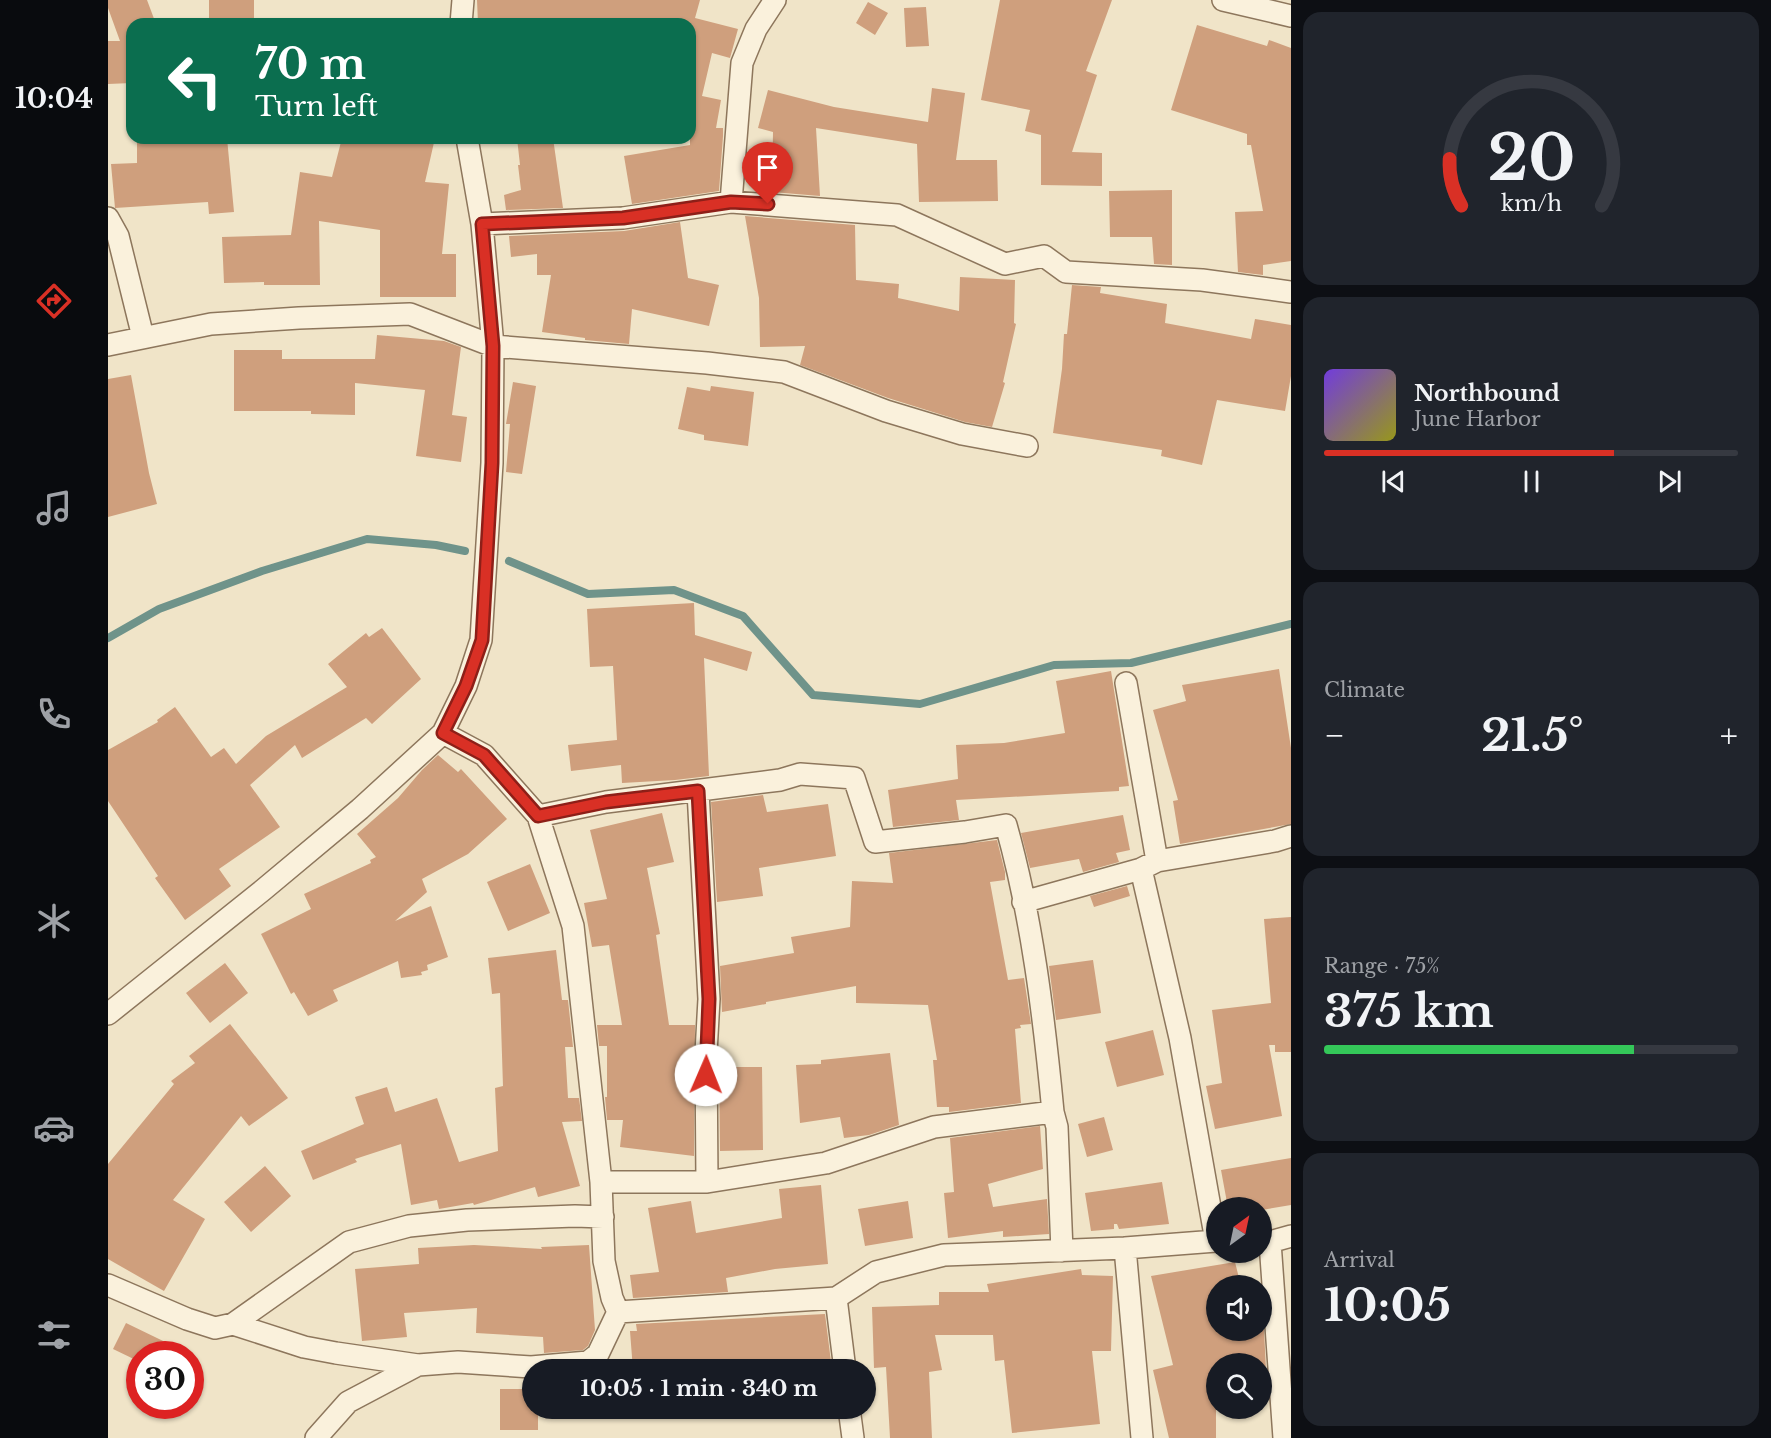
<!DOCTYPE html>
<meta charset="utf-8">
<style>
body{margin:0;font-family:"Libre Baskerville",serif;background:#20242c;color:#f1f3f6;height:100vh;display:flex;flex-direction:column;font-size:22px;white-space:nowrap}
*{box-sizing:border-box;margin:0}
p{font-size:20px;color:#9ea1a6}
.icon{flex:none;width:33px;height:33px;fill:none;stroke:currentColor;stroke-width:2;stroke-linecap:round;stroke-linejoin:round}
.map{position:relative;flex:1;overflow:hidden}
.panel{display:flex;flex-direction:column;gap:12px;padding:12px;background:#0d0f14;width:480px}
.panel>*{flex:none}
.top-card{position:absolute;left:18px;top:18px;width:570px;height:126px;border-radius:18px;box-shadow:0 2px 4px #0004;background:#0b6e4f;color:#fff;overflow:hidden}
.needle{width:39px;rotate:33deg}
.tools{position:absolute;left:1098px;top:1197px;display:grid;gap:12px}
.tools a{display:grid;place-items:center;width:66px;height:66px;border-radius:50%;background:#171b24;box-shadow:0 2px 4px #0004;font-size:30px}
.speed{position:absolute;left:18px;top:1341px;display:flex;gap:12px;font-size:30px;font-weight:700;text-align:center}
.speed>*{display:grid;place-content:center;width:78px;height:78px;border-radius:50%;background:#171b24;box-shadow:0 2px 4px #0004;line-height:1}
.speed .limit{border:9px solid #d22;background:#fff;color:#111}
.pin{position:absolute;display:grid;place-items:center;width:51px;height:51px;color:#fff;margin:-62px -26px;border-radius:50% 50% 50% 0;rotate:-45deg;box-shadow:0 0 6px #0007}
.pin .icon{rotate:45deg}
.me{position:absolute;width:66px;margin:-33px;rotate:1deg;stroke-linejoin:round;filter:drop-shadow(0 0 4px #0008)}
.turn{display:flex;align-items:center;gap:21px;height:126px;padding:0 30px;font-size:27px}
.turn .icon{width:78px;height:78px;stroke-width:2.5}
.turn b{display:block;font-size:42px;line-height:51px}
.big{font-size:45px;font-weight:800;line-height:1.1}
.panel .card{flex:1;display:flex;flex-direction:column;justify-content:center;gap:9px;min-width:0;padding:0 21px;border-radius:18px;background:#20242c}
.panel .dial{align-items:center;gap:0}
.dial svg{height:156px;overflow:visible;fill:none;stroke:#363941;stroke-width:7;stroke-linecap:round;text-anchor:middle}
.dial text{fill:#f1f3f6;stroke:none}
.song{display:flex;align-items:center;gap:18px}
.cover{width:72px;height:72px;border-radius:9px;background:linear-gradient(135deg,hsl(260 70% 55%),hsl(60 70% 35%))}
.played{height:6px;border-radius:3px;background:linear-gradient(90deg,#d93025 70%,#363941 70%)}
.keys{display:flex;justify-content:space-around;direction:ltr}
.heat{display:flex;justify-content:space-between;align-items:center;font-size:33px;direction:ltr}
.charge{height:9px;border-radius:4px;background:linear-gradient(90deg,#34c759 75%,#363941 0)}
.trip{position:absolute;left:414px;top:1359px;width:354px;height:60px;border-radius:30px;background:#171b24;box-shadow:0 2px 4px #0004;font-weight:800;line-height:60px;text-align:center}
main{display:flex;flex:1;min-height:0}
.menu{display:flex;flex-direction:column;width:108px;justify-content:space-around;align-items:center;background:#090b0e;color:#9ea1a6}
.menu .icon{width:42px;height:42px}
.menu .active{color:#d93025}
.menu b{font-size:27px;color:#f1f3f6}
.map>svg:first-child{display:block}
.lines{fill:none;stroke-linecap:round;stroke-linejoin:round}
.stream{stroke:#6f938a;stroke-width:8}
.building{fill:#cf9f7d}
.minor-casing{stroke:#8d765c;stroke-width:24}
.minor{stroke:#faf1dc;stroke-width:21}
.route-casing{stroke:#8d1f18;stroke-width:15}
.route{stroke:#d93025;stroke-width:10}
</style>
<main>
<nav class="menu">
<b>10:04</b>
<svg class="icon active" aria-label="directions" viewBox="0 0 24 24"><path d="M12 3l9 9-9 9-9-9zM9 14v-3h6M13 9l2 2-2 2"/></svg>
<svg class="icon" aria-label="music" viewBox="0 0 24 24"><path d="M9 18V5l10-2v13"/><circle cx="6" cy="18" r="3"/><circle cx="16" cy="16" r="3"/></svg>
<svg class="icon" aria-label="phone" viewBox="0 0 24 24"><path d="M5 4h4l2 5-3 2q2 4 5 5l2-3 5 2v4C11 20 4 13 5 4z"/></svg>
<svg class="icon" aria-label="climate" viewBox="0 0 24 24"><path d="M12 3v18M4 7l16 10M4 17L20 7"/></svg>
<svg class="icon" aria-label="car" viewBox="0 0 24 24"><path d="M5 17H2v-5l4-1 3-4h7l3 4 3 1v5h-3M9 17h6M6 11h13"/><circle cx="7" cy="17" r="2"/><circle cx="17" cy="17" r="2"/></svg>
<svg class="icon" aria-label="filters" viewBox="0 0 24 24"><path d="M4 7h16M4 17h16"/><circle cx="9" cy="7" r="2"/><circle cx="15" cy="17" r="2"/></svg>
</nav>
<div class="map">
<svg width="1183" height="1438" viewBox="0 0 1183 1438">
<rect width="100%" height="100%" fill="#f0e4c8"/>
<g class="lines">
<path class="stream" d="M 401,561 L 480,594 L 566,590 L 635,616 L 705,695 L 812,704 L 946,665 L 1023,663 L 1183,624
M 0,638 L 51,609 L 154,571 L 259,539 L 328,545 L 357,551"/>
</g>
<path class="building" d="M 0,0 L 39,0 L 48,24 L 24,24 L 24,83 L 0,84 L 0,41 L 12,41 L 0,8 Z
M 101,0 L 146,0 L 146,24 L 101,24 Z
M 369,0 L 592,0 L 587,18 L 630,29 L 622,58 L 604,53 L 594,96 L 613,100 L 608,128 L 615,128 L 615,136 L 611,191 L 524,204 L 516,156 L 582,145 L 582,24 L 370,24 Z
M 892,0 L 1004,0 L 978,71 L 989,75 L 964,152 L 994,153 L 994,186 L 933,185 L 933,135 L 917,131 L 922,110 L 873,100 Z
M 760,2 L 780,13 L 767,35 L 748,23 Z
M 818,7 L 821,46 L 798,47 L 796,8 Z
M 1089,25 L 1159,46 L 1161,40 L 1183,48 L 1183,261 L 1155,265 L 1155,275 L 1130,272 L 1127,212 L 1155,211 L 1143,145 L 1139,145 L 1139,134 L 1063,110 Z
M 824,88 L 857,93 L 848,160 L 889,160 L 890,201 L 811,202 L 809,144 L 708,128 L 712,196 L 664,192 L 665,132 L 650,128 L 660,90 L 726,107 L 820,122 Z
M 29,138 L 119,138 L 126,212 L 101,214 L 100,202 L 7,208 L 3,164 L 29,163 Z
M 234,138 L 327,138 L 317,182 L 341,184 L 334,254 L 348,254 L 348,297 L 272,297 L 272,230 L 211,221 L 212,285 L 156,285 L 156,282 L 116,283 L 114,237 L 183,235 L 192,172 L 224,177 Z
M 409,138 L 445,138 L 455,208 L 398,210 L 396,195 L 413,190 L 410,165 L 412,165 Z
M 1064,190 L 1064,265 L 1046,264 L 1044,237 L 1002,237 L 1001,191 Z
M 637,216 L 747,225 L 748,280 L 791,284 L 790,298 L 851,311 L 852,277 L 907,280 L 906,323 L 908,324 L 895,382 L 897,383 L 884,427 L 857,422 L 780,398 L 692,365 L 697,346 L 652,347 L 651,298 Z
M 572,222 L 580,278 L 611,285 L 601,326 L 524,309 L 521,344 L 477,340 L 477,338 L 434,332 L 443,275 L 429,275 L 429,254 L 403,257 L 401,236 L 516,231 Z
M 964,285 L 993,287 L 992,293 L 1059,304 L 1057,323 L 1143,339 L 1147,319 L 1183,325 L 1183,376 L 1177,411 L 1109,400 L 1094,465 L 1053,456 L 1054,450 L 945,433 L 954,369 L 956,334 L 959,334 Z
M 269,335 L 336,341 L 353,347 L 344,415 L 359,417 L 353,462 L 308,456 L 317,390 L 247,383 L 247,415 L 203,414 L 203,411 L 126,411 L 126,350 L 174,350 L 174,359 L 267,359 Z
M 23,375 L 41,473 L 49,504 L 0,517 L 0,379 Z
M 405,382 L 428,386 L 414,474 L 398,472 L 402,424 L 398,424 Z
M 603,386 L 646,392 L 640,446 L 596,440 L 596,435 L 570,429 L 579,387 L 602,391 Z
M 586,603 L 587,635 L 644,652 L 639,671 L 596,658 L 601,776 L 567,780 L 514,783 L 513,765 L 463,771 L 460,745 L 509,740 L 505,666 L 482,667 L 479,609 Z
M 274,628 L 313,679 L 264,724 L 258,718 L 194,758 L 187,745 L 142,785 L 172,827 L 111,869 L 123,886 L 77,920 L 47,878 L 50,876 L 0,801 L 0,750 L 50,722 L 49,720 L 67,707 L 103,757 L 116,748 L 128,764 L 158,736 L 239,687 L 220,664 L 258,633 L 261,637 Z
M 1171,669 L 1183,748 L 1183,824 L 1072,844 L 1065,801 L 1070,800 L 1045,710 L 1078,701 L 1074,685 Z
M 1003,671 L 1021,786 L 1011,787 L 1011,791 L 848,800 L 851,820 L 785,827 L 780,790 L 850,779 L 848,745 L 896,743 L 957,733 L 948,681 Z
M 330,755 L 350,772 L 353,769 L 399,819 L 360,854 L 314,879 L 319,892 L 287,921 L 323,906 L 340,957 L 319,965 L 320,970 L 313,972 L 314,975 L 293,978 L 290,961 L 225,990 L 230,1001 L 200,1016 L 186,992 L 183,994 L 153,934 L 203,909 L 196,894 L 263,863 L 262,860 L 268,857 L 249,834 L 290,798 L 314,770 Z
M 655,795 L 659,812 L 720,804 L 728,856 L 651,868 L 655,896 L 609,902 L 603,802 Z
M 554,813 L 566,862 L 539,868 L 552,934 L 548,935 L 561,1025 L 587,1025 L 586,1156 L 512,1147 L 515,1120 L 499,1120 L 497,1097 L 499,1097 L 499,1046 L 491,1046 L 489,1025 L 514,1025 L 501,945 L 484,947 L 476,903 L 499,899 L 482,830 Z
M 1015,815 L 1022,850 L 1008,853 L 1011,862 L 975,872 L 971,859 L 922,868 L 913,833 Z
M 889,840 L 897,872 L 897,880 L 882,882 L 900,980 L 916,978 L 923,1024 L 912,1025 L 913,1028 L 907,1029 L 913,1103 L 841,1112 L 841,1107 L 829,1107 L 825,1060 L 829,1060 L 820,1005 L 748,1003 L 748,986 L 658,1002 L 658,1004 L 614,1012 L 612,966 L 686,953 L 683,937 L 742,927 L 744,881 L 785,883 L 781,853 Z
M 422,864 L 442,913 L 400,931 L 379,882 Z
M 1019,886 L 1022,896 L 986,907 L 982,896 Z
M 1183,917 L 1183,1052 L 1167,1052 L 1167,1045 L 1161,1045 L 1174,1116 L 1107,1129 L 1098,1086 L 1114,1083 L 1104,1010 L 1163,1003 L 1156,919 Z
M 448,950 L 454,1000 L 460,1000 L 465,1047 L 457,1047 L 460,1098 L 471,1098 L 474,1121 L 454,1122 L 472,1186 L 430,1197 L 427,1187 L 366,1205 L 365,1203 L 331,1209 L 329,1200 L 303,1205 L 293,1144 L 247,1159 L 249,1162 L 205,1180 L 193,1151 L 256,1124 L 247,1097 L 279,1087 L 287,1112 L 329,1098 L 351,1162 L 390,1151 L 387,1088 L 395,1086 L 392,993 L 384,994 L 380,958 Z
M 985,960 L 993,1013 L 948,1020 L 941,966 Z
M 117,963 L 140,993 L 102,1023 L 78,993 Z
M 122,1024 L 180,1098 L 141,1126 L 133,1116 L 65,1200 L 97,1219 L 56,1291 L 0,1259 L 0,1164 L 66,1084 L 63,1081 L 87,1063 L 81,1056 Z
M 1045,1030 L 1056,1075 L 1009,1087 L 997,1042 Z
M 782,1053 L 791,1125 L 761,1135 L 736,1138 L 732,1117 L 692,1123 L 688,1065 L 713,1064 L 713,1060 Z
M 611,1067 L 654,1067 L 655,1150 L 612,1151 Z
M 996,1117 L 1005,1150 L 979,1157 L 970,1124 Z
M 932,1126 L 935,1169 L 880,1184 L 885,1207 L 939,1199 L 941,1234 L 895,1237 L 895,1231 L 840,1238 L 836,1193 L 846,1192 L 842,1138 Z
M 1183,1158 L 1183,1205 L 1154,1210 L 1154,1208 L 1120,1208 L 1113,1170 Z
M 157,1166 L 183,1196 L 143,1232 L 116,1202 Z
M 1054,1182 L 1061,1224 L 1011,1229 L 1009,1224 L 1006,1224 L 1006,1229 L 983,1231 L 977,1193 Z
M 713,1185 L 720,1264 L 667,1269 L 618,1278 L 620,1292 L 525,1298 L 522,1275 L 551,1272 L 540,1208 L 583,1201 L 588,1233 L 674,1218 L 671,1189 Z
M 800,1201 L 805,1238 L 757,1246 L 750,1209 Z
M 366,1245 L 434,1249 L 433,1247 L 481,1245 L 487,1330 L 480,1346 L 475,1350 L 436,1353 L 435,1337 L 368,1333 L 369,1308 L 296,1313 L 299,1337 L 254,1341 L 247,1269 L 311,1264 L 310,1248 Z
M 1127,1262 L 1133,1286 L 1108,1286 L 1108,1330 L 1156,1330 L 1158,1370 L 1154,1370 L 1154,1364 L 1108,1364 L 1108,1438 L 1061,1438 L 1045,1370 L 1065,1365 L 1043,1276 Z
M 973,1269 L 974,1275 L 1005,1276 L 1003,1351 L 984,1351 L 992,1424 L 904,1433 L 896,1360 L 887,1361 L 885,1335 L 827,1335 L 834,1370 L 821,1372 L 824,1438 L 782,1438 L 778,1367 L 766,1368 L 764,1307 L 831,1305 L 831,1292 L 881,1292 L 879,1284 Z
M 717,1314 L 724,1370 L 525,1370 L 522,1331 L 529,1331 L 528,1324 Z
M 18,1323 L 82,1354 L 32,1354 L 32,1362 L 5,1349 Z
M 392,1389 L 424,1389 L 424,1408 L 430,1408 L 430,1430 L 392,1430 Z
M 531,1408 L 573,1408 L 573,1410 L 531,1412 Z"/>
<g class="lines">
<defs>
<path id="minor" d="M 1115,0 L 1183,16
M 353,24 L 355,0
M 623,202 L 634,63 L 648,29 L 667,0
M 0,218 L 10,236 L 35,337
M 374,224 L 515,218 L 623,202 L 789,215 L 897,264 L 936,256 L 958,272 L 1094,280 L 1183,292
M 0,345 L 103,324 L 191,318 L 302,314 L 385,346 L 599,363 L 676,372 L 778,411 L 854,434 L 919,446
M 1018,683 L 1049,861
M 335,733 L 376,755 L 430,816 L 465,926 L 493,1182 L 496,1261 L 504,1298 L 510,1312 L 728,1298 L 737,1370
M 590,791 L 601,999 L 598,1053 L 599,1182
M 430,816 L 498,802 L 672,780 L 692,774 L 746,778 L 767,842 L 857,832 L 898,825 C 924,917 936,1017 945,1112 L 949,1127 L 954,1251
M 1033,869 L 1072,1038 L 1108,1241
M 915,902 L 1033,869 L 1049,861 L 1167,841 L 1183,836
M 0,1014 L 155,890 L 252,809 L 335,733 L 358,686 L 373,640 L 384,463 L 385,346 L 374,224 L 359,138
M 493,1182 L 599,1182 L 718,1163 L 826,1127 L 945,1112
M 1154,1242 L 1162,1242 L 1183,1236
M 1162,1242 L 1176,1438
M 1017,1248 L 1034,1438
M 0,1285 L 79,1319 L 107,1328 L 125,1324 L 196,1347 L 228,1353 L 310,1365 L 350,1362 L 423,1367 L 480,1362 L 490,1354 L 510,1312
M 728,1298 L 768,1272 L 836,1255 L 1017,1248 L 1108,1241
M 125,1324 L 241,1242 L 301,1226 L 359,1220 L 467,1216 L 495,1217
M 741,1408 L 745,1438
M 208,1438 L 240,1402 L 310,1365"/>
</defs>
<use href="#minor" class="minor-casing"/>
<use href="#minor" class="minor"/>
</g>
<g class="lines">
<defs>
<path id="route" d="M 598,1075 L 601,999 L 590,791 L 498,802 L 430,816 L 376,755 L 335,733 L 358,686 L 374,640 L 384,463 L 385,346 L 374,224 L 515,218 L 623,202 L 660,204"/>
</defs>
<use href="#route" class="route-casing"/>
<use href="#route" class="route"/>
</g>
</svg>
<div class="tools">
<a><svg class="needle" viewBox="-14 -14 28 28"><path d="M0-13l5 13h-10z" fill="#e53935"/><path d="M0 13l5-13h-10z" fill="#9ea1a6"/></svg></a>
<a><svg class="icon" aria-label="sound" viewBox="0 0 24 24"><path d="M4 9h4l5-4v14l-5-4H4zM17 9q2 3 0 6"/></svg></a>
<a><svg class="icon" aria-label="search" viewBox="0 0 24 24"><circle cx="10" cy="10" r="6"/><path d="M15 15l6 6"/></svg></a>
</div>
<div class="speed"><div class="limit">30</div></div>
<div class="pin" style="left:660px;top:204px;background:#d93025"><svg class="icon" aria-label="arrive" viewBox="0 0 24 24"><path d="M6 21V4h12l-3 4 3 4H6"/></svg></div>
<svg class="me" style="left:598px;top:1075px" viewBox="-20 -20 40 40"><circle r="19" fill="#fff"/><path d="M0-13L10 11 0 6-10 11z" fill="#d93025"/></svg>
<div class="trip">10:05 · 1 min · 340 m</div>
<div class="top-card">
<div class="turn"><svg class="icon" aria-label="left" viewBox="0 0 24 24"><path d="M17 20v-9H6M10 6l-5 5 5 5"/></svg><div><b>70 m</b>Turn left</div></div>
</div>
</div>
<section class="panel">
<div class="card dial"><svg viewBox="0 0 100 80">
<path d="M14 69A42 42 0 1 1 86 69"/>
<path d="M14 69A42 42 0 0 1 8 45" stroke="#d93025"/>
<text x="50" y="56" font-size="32" font-weight="700">20</text>
<text x="50" y="72" font-size="11">km/h</text>
</svg></div>
<div class="card">
<div class="song"><i class="cover"></i><div><b>Northbound</b><p>June Harbor</p></div></div>
<div class="played"></div>
<div class="keys"><svg class="icon" aria-label="previous" viewBox="0 0 24 24"><path d="M18 5L8 12l10 7zM5 5v14"/></svg><svg class="icon" aria-label="pause" viewBox="0 0 24 24"><path d="M8 5v14M16 5v14"/></svg><svg class="icon" aria-label="next" viewBox="0 0 24 24"><path d="M6 5l10 7-10 7zM19 5v14"/></svg></div>
</div>
<div class="card"><p>Climate</p>
<div class="heat"><a>−</a><b class="big">21.5°</b><a>+</a></div>
</div>
<div class="card"><p>Range · 75%</p><b class="big">375 km</b><div class="charge"></div></div>
<div class="card"><p>Arrival</p><b class="big">10:05</b></div>
</section>
</main>
